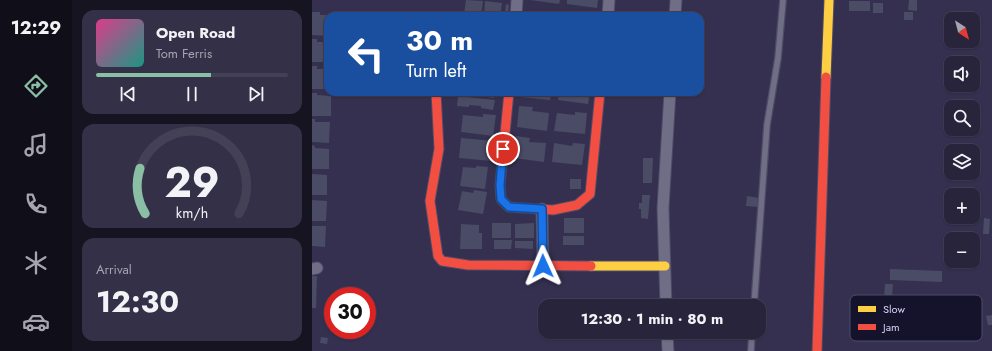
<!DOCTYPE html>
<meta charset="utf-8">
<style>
body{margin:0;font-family:Jost,sans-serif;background:#343047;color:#f1f3f6;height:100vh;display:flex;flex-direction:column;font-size:15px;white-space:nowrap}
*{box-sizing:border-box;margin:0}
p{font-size:13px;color:#a5a4af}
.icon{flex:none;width:22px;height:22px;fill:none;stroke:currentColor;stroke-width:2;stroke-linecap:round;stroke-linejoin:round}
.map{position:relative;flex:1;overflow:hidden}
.drawer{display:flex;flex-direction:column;gap:10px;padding:10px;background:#161421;width:240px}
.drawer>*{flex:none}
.guide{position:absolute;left:12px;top:12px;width:380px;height:84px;border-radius:12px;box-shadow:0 1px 3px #0004,0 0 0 1px #444156;background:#1a4fa0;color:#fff;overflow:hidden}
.needle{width:26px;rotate:144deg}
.buttons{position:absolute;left:632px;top:12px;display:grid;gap:8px}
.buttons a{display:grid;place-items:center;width:36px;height:36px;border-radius:8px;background:#28243c;box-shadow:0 1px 3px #0004,0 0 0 1px #444156;font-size:20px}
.speed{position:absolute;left:12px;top:287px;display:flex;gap:8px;font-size:20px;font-weight:700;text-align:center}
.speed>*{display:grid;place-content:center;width:52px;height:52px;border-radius:50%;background:#28243c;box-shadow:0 1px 3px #0004,0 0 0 1px #444156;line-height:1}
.speed .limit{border:6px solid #d22;background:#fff;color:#111}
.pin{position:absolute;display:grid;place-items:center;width:34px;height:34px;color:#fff;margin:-17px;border:2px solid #fff;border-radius:50%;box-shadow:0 1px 4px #0007}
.me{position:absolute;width:44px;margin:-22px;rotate:359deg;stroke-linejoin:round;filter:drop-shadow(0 0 3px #0008)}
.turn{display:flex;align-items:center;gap:14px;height:84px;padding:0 16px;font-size:18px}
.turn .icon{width:52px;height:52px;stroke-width:2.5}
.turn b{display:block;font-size:28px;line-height:34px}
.big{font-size:30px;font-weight:700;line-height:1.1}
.drawer .widget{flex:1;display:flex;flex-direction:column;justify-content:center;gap:6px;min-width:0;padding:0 14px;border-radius:12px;background:#343047}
.drawer .dial{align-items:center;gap:0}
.dial svg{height:104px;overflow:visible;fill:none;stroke:#444156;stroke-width:7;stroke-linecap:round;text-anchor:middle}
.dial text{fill:#f1f3f6;stroke:none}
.song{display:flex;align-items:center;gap:12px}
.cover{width:48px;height:48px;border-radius:6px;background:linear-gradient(135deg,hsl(330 70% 55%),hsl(170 70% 35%))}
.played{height:4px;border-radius:2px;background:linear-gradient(90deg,#8abfa5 60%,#444156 60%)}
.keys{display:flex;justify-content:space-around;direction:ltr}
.trip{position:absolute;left:226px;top:299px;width:228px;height:40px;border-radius:12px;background:#28243c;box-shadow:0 1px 3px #0004,0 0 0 1px #444156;font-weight:700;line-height:40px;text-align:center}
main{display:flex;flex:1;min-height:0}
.tabs{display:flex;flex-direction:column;width:72px;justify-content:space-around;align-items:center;background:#100e18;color:#a5a4af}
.tabs .icon{width:28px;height:28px}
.tabs .on{color:#8abfa5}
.tabs b{font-size:18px;color:#f1f3f6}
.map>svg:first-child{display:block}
.building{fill:#4a4b65}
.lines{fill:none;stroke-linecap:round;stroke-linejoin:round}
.lane-casing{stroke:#4f4b66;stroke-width:8}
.street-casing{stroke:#4f4b66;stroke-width:13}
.slow-casing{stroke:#4f4b66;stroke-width:11}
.jam-casing{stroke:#4f4b66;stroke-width:11}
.lane{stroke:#706e86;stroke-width:5.5}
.street{stroke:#706e86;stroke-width:11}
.slow{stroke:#ffcf43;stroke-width:9}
.jam{stroke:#f24e42;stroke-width:9}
.route-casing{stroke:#114b97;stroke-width:10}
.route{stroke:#1a73e8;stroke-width:7}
.key{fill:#15122c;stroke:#4f4c6a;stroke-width:1}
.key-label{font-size:11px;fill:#d5d4f9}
</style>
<main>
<nav class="tabs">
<b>12:29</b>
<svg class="icon on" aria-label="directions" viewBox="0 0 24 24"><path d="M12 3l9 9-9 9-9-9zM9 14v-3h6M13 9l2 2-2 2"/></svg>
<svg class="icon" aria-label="music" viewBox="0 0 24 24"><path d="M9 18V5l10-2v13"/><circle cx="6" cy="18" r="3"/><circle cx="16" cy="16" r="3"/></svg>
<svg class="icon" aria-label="phone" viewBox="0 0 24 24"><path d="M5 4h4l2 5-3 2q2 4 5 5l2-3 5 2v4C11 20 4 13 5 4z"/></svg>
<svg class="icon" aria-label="climate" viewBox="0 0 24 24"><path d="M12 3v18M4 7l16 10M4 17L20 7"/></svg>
<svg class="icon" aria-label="car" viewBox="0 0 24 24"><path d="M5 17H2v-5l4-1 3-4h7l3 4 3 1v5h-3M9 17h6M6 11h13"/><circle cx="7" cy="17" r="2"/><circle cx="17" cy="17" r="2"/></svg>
</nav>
<section class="drawer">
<div class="widget">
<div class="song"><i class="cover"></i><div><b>Open Road</b><p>Tom Ferris</p></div></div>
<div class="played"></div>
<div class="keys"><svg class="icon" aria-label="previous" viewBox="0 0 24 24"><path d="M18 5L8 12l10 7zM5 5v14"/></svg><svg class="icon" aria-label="pause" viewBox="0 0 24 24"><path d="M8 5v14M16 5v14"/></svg><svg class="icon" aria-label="next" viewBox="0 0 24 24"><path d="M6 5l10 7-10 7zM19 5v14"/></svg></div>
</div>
<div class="widget dial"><svg viewBox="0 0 100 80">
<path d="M14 69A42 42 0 1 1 86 69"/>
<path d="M14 69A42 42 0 0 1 10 34" stroke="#8abfa5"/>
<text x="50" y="56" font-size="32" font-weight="700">29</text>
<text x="50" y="72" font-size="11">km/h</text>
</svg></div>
<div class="widget"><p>Arrival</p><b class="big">12:30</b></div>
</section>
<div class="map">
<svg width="680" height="351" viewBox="0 0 680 351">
<rect width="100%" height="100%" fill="#353050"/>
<path class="building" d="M 154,0 L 171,1 L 169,16 L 152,14 Z
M 218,0 L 248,0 L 247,4 Z
M 255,0 L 286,0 L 285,8 L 255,4 Z
M 597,0 L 605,0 L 605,11 L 596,10 Z
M 173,1 L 190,3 L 189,11 L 193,12 L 194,4 L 197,5 L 196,14 L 192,13 L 192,16 L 172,16 Z
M 537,1 L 558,1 L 558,11 L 537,11 Z
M 561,3 L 571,3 L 571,13 L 561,13 Z
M 216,11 L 229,12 L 229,16 L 215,16 Z
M 0,12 L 8,12 L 8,15 L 16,15 L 16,36 L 0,35 Z
M 592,12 L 601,12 L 601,20 L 592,20 Z
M 0,39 L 5,39 L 5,42 L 16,42 L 16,62 L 0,62 Z
M 0,66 L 5,66 L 5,69 L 16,69 L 16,89 L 0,89 Z
M 146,92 L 183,92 L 182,98 L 145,94 Z
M 208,92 L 239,92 L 238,100 L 208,97 Z
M 247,92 L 278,92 L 276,104 L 246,100 Z
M 0,93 L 5,93 L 5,95 L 19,96 L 19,116 L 0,116 Z
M 146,96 L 183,100 L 181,110 L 169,108 L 169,106 L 157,105 L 157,107 L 145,106 Z
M 207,106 L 221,107 L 220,111 L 237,113 L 235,131 L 205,127 Z
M 263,112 L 275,113 L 273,134 L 242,131 L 245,113 L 263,115 Z
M 171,114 L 184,115 L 181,136 L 149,132 L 151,115 L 171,117 Z
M 0,119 L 3,119 L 3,122 L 18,122 L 17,143 L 0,142 Z
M 204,136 L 218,138 L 217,142 L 234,143 L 232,162 L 202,158 Z
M 149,138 L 182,141 L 179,161 L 147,158 Z
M 242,143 L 260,146 L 261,143 L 273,144 L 270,165 L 240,162 Z
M 0,145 L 3,146 L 3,148 L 17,149 L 17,169 L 0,169 Z
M 331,158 L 341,158 L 340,183 L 331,183 Z
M 164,166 L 176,167 L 173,189 L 148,186 L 151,167 L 164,168 Z
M 0,174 L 15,175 L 15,195 L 0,195 Z
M 258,179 L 269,179 L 269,189 L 258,189 Z
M 162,190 L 175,192 L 171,214 L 146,210 L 150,191 L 161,193 Z
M 330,195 L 338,195 L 336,219 L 329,218 L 329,209 L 327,209 L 327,203 L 330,203 Z
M 435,196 L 447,198 L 446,207 L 434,206 Z
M 0,200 L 15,201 L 14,221 L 0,221 Z
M 252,218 L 272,218 L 272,233 L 252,233 Z
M 672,218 L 678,219 L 677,234 L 671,234 Z
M 180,223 L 199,223 L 199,238 L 180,238 Z
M 222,223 L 222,238 L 203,238 L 203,224 Z
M 149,224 L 167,225 L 167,233 L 170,233 L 170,249 L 148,249 Z
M 0,226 L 14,226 L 13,247 L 0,246 Z
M 251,236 L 272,236 L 272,245 L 251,245 Z
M 182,240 L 200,240 L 199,249 L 182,249 Z
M 203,241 L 221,241 L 221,249 L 203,248 Z
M 578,269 L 630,271 L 630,282 L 578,280 Z
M 0,276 L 5,276 L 4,308 L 0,308 Z
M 573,284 L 581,284 L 580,299 L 572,298 Z
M 680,315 L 680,325 L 676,325 L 674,316 Z
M 9,337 L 16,338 L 15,344 L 8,343 Z"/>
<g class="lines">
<defs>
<path id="lane" d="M 442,306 L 455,125 L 466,58 L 471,0
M 439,351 L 440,332"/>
<path id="street" d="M 204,16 L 205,0
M 296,16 L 297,0
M 363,16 L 364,0
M 230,209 L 231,266
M 0,269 L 5,268
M 354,306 L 351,208 L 358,92
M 355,332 L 356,351"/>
<path id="slow" d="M 514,77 L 517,0
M 279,266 L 353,266"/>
<path id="jam" d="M 124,92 L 127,149 L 118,201 L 126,256 L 130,261 L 156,265 L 279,266
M 197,92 L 188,185 L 189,199 L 197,207 L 241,210 L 265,205 L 278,194 L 288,92
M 505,351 L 514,77"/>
</defs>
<use href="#lane" class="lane-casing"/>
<use href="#street" class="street-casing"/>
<use href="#slow" class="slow-casing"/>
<use href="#jam" class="jam-casing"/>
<use href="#lane" class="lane"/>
<use href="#street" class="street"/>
<use href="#slow" class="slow"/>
<use href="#jam" class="jam"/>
</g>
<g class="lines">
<defs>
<path id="route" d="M 191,149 L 188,185 L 189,199 L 197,207 L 230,209 L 231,266"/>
</defs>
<use href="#route" class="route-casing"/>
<use href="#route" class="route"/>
</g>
<rect x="538" y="295" width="132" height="46" rx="6" class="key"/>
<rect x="546" y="306" width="18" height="6" fill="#ffcf43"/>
<rect x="546" y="324" width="18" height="6" fill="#f24e42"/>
<g class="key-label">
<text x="571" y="313">Slow</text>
<text x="571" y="331">Jam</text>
</g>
</svg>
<div class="buttons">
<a><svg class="needle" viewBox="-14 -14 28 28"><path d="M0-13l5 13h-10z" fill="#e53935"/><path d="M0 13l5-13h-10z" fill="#a5a4af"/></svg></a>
<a><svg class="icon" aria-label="sound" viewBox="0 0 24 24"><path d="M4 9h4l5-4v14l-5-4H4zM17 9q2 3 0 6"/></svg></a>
<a><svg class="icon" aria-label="search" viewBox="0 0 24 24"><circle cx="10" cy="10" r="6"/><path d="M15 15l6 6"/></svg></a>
<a><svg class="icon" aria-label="layers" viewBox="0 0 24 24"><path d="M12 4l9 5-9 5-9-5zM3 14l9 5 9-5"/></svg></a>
<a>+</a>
<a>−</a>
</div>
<div class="speed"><div class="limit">30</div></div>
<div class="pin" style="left:191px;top:149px;background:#d93025"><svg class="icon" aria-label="arrive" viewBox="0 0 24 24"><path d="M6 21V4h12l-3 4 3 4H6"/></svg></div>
<svg class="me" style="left:231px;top:266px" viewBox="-20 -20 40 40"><path d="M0-17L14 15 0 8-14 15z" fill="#1a73e8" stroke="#fff" stroke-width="4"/></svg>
<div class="trip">12:30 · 1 min · 80 m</div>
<div class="guide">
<div class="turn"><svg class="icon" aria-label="left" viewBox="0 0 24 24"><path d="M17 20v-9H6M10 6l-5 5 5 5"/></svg><div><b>30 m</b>Turn left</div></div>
</div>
</div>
</main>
